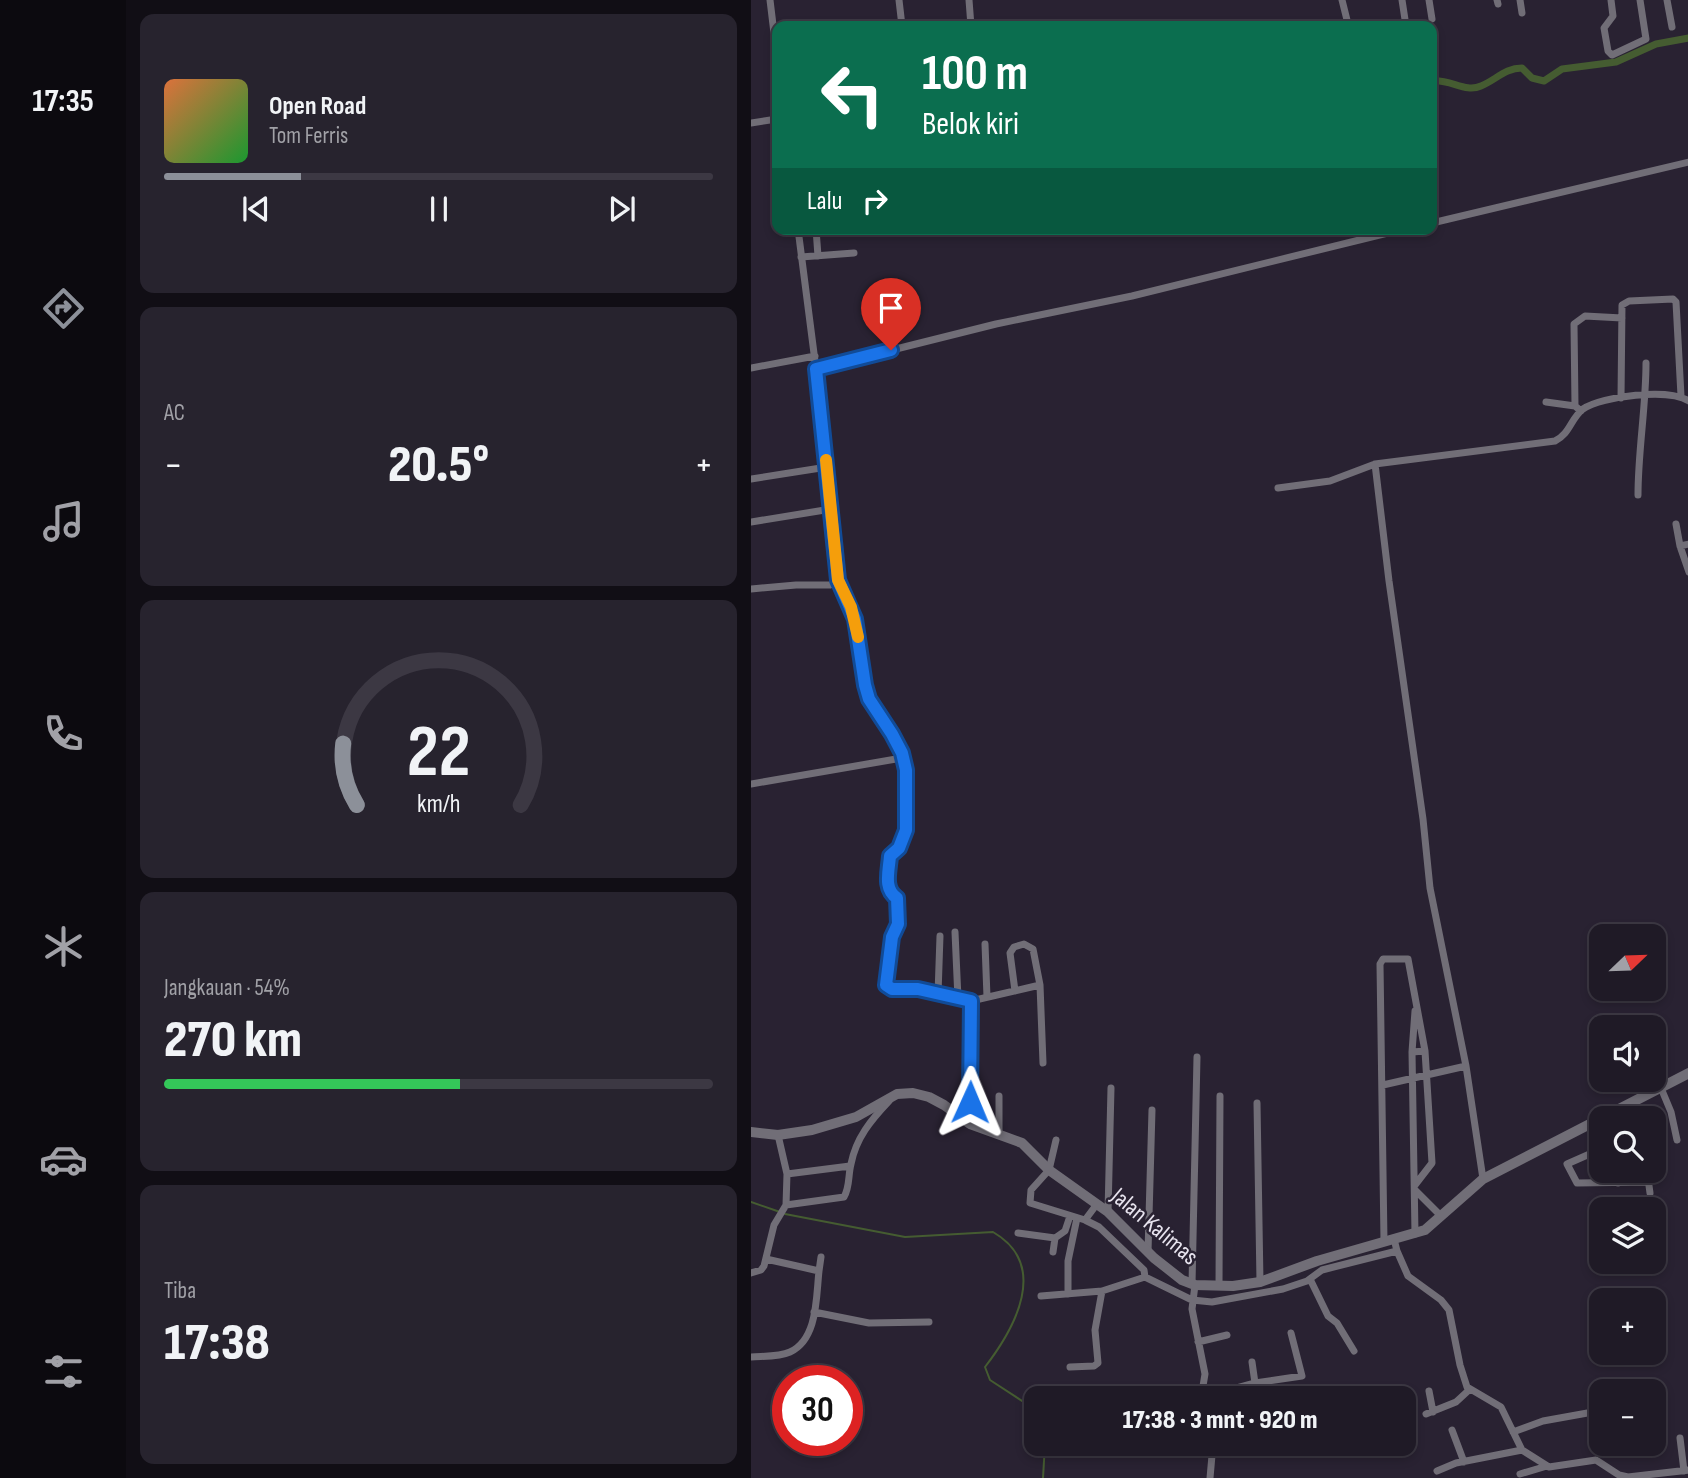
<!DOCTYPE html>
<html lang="id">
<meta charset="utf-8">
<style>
body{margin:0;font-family:"Sofia Sans Condensed",sans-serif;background:#27232e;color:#f1f3f6;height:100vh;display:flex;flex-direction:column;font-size:26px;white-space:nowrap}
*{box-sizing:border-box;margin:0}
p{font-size:23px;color:#a1a1a7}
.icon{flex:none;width:38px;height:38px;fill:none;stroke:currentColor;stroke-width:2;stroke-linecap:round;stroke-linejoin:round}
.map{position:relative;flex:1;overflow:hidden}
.sheet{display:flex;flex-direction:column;gap:14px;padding:14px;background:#110e15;width:625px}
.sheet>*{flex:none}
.guide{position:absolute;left:21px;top:21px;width:665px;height:214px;border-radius:14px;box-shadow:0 4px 10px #0003,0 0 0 2px #3c3843;background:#0b6e4f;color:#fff;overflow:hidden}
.needle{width:46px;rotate:67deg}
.buttons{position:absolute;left:838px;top:924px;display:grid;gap:14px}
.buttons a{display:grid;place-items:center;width:77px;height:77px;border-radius:14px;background:#1f1a26;box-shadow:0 4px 10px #0003,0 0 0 2px #3c3843;font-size:35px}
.speed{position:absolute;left:21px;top:1365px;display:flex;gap:14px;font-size:35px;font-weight:700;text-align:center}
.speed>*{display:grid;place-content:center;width:91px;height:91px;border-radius:50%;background:#1f1a26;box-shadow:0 4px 10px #0003,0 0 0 2px #3c3843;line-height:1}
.speed .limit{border:10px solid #d22;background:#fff;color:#111}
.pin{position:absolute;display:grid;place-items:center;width:60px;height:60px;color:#fff;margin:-72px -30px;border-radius:50% 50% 50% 0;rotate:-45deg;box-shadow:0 0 7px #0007}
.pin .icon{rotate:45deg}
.me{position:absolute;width:77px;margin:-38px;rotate:1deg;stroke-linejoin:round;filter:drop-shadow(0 0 5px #0008)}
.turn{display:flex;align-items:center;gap:24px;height:147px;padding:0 35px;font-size:32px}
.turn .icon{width:91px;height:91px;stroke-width:2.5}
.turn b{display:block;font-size:49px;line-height:60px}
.then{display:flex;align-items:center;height:66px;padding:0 35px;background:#0003;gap:14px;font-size:26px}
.big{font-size:52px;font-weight:800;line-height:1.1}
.sheet .card{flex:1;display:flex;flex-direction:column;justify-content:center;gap:10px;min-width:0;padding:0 24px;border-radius:14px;background:#27232e}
.sheet .dial{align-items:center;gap:0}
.dial svg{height:182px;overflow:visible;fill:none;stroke:#3c3843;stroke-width:7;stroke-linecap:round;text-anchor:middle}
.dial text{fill:#f1f3f6;stroke:none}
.song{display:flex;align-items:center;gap:21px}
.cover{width:84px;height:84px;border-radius:10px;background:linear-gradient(135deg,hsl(20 70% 55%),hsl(130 70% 35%))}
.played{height:7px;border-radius:4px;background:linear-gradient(90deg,#8c9099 25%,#3c3843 25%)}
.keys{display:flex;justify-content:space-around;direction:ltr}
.heat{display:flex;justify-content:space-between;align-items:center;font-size:38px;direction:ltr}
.charge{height:10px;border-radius:5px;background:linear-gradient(90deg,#34c759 54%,#3c3843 0)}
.trip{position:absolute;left:273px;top:1386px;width:392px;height:70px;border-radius:14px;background:#1f1a26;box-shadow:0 4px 10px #0003,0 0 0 2px #3c3843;font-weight:800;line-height:70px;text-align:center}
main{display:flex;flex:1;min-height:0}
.menu{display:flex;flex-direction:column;width:126px;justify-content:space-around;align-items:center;background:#0c0a0f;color:#a1a1a7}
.menu .icon{width:49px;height:49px}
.menu .on{color:#8c9099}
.menu b{font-size:32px;color:#f1f3f6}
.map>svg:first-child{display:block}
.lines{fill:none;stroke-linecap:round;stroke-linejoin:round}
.stream{stroke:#455c31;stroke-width:2}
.canal{stroke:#455c31;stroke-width:7}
.minor{stroke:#716e77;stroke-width:7}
.tertiary{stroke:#716e77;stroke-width:10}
.route-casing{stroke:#114b97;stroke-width:18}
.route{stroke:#1a73e8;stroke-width:12}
.slow{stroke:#f59e0b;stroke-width:12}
.labels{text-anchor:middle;stroke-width:5;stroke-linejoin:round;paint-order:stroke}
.street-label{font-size:24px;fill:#e8e4ef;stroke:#292232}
</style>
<main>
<nav class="menu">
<b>17:35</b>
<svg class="icon on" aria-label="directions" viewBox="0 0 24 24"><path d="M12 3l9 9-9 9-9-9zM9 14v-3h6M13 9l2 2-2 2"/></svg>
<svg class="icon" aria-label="music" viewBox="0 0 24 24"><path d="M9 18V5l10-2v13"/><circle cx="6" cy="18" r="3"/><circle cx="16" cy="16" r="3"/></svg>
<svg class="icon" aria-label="phone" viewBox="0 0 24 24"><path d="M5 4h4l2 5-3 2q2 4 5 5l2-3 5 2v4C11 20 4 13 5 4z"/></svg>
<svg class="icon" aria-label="climate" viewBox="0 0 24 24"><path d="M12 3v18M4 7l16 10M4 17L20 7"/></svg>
<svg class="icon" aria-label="car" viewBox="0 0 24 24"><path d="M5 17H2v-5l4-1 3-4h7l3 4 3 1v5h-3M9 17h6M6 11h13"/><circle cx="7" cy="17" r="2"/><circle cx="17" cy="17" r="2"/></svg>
<svg class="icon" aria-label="filters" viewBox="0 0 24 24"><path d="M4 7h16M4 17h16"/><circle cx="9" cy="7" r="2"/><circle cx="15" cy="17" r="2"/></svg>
</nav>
<section class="sheet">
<div class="card">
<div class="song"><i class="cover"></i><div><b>Open Road</b><p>Tom Ferris</p></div></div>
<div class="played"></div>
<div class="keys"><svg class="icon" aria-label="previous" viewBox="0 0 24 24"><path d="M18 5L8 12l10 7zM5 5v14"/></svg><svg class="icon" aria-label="pause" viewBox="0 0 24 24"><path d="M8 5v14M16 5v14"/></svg><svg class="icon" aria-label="next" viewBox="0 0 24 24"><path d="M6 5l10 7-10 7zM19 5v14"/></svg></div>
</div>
<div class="card"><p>AC</p>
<div class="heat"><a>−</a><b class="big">20.5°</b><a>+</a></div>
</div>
<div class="card dial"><svg viewBox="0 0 100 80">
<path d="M14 69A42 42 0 1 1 86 69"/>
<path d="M14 69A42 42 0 0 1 8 42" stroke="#8c9099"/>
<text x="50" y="56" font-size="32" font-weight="700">22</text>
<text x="50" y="72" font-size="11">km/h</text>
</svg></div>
<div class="card"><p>Jangkauan · 54%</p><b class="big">270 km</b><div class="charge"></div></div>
<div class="card"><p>Tiba</p><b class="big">17:38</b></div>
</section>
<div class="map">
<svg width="938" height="1478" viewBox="0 0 938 1478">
<rect width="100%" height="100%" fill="#292232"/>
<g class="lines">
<path class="stream" d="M 0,1202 L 29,1212
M 34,1214 L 154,1237 L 242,1232 C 299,1265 264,1328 234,1367 L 239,1380 L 285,1410
M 292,1478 L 294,1444"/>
<path class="canal" d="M 681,81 C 700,79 714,93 730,86 C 745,80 754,68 771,68 L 781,78 L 793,81 L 811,69 L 865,62 L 905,44 L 938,38"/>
<path class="minor" d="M 19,0 L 26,58
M 148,0 L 151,26
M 218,0 L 220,26
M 591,0 L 596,20
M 651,0 L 655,26
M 678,0 L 681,19
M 746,0 L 747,4
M 769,0 L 771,13
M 860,0 L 862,16 L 853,28 L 857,51 L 861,55 L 895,39 L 889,0
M 916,0 L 921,27
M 0,123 L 26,119
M 681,223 L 938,162
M 65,229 L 67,256
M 50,257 L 103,253
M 0,368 L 64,356
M 65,369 L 245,324 L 381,296 L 653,229
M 870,398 L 871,305 L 878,301 L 922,299 L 925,302 L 930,396
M 795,402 L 824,406
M 830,411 L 824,406 L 823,324 L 834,316 L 871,318
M 0,479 L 76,467
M 527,488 L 579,481 L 624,464
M 887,495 C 887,451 895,407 895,363
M 0,522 L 80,509
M 925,524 L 929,546 L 938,544
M 929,546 L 938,572
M 0,589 L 45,585 L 79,585 L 87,580 L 88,574 L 65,369 L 47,229
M 151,758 C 157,771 158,825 153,839 C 150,847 144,850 139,856 C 138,871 132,889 146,898 L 147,924 L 141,937 L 136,985 L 141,989 L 167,989 L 220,1001 L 219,1124
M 0,784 L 151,758 L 141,734 L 118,699 L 104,619 L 87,580
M 204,932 L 207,999
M 234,944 L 236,997
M 264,991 L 259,953 L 263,947 L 273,944 L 282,949 L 289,985
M 187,994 L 189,936
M 220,1001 L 289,985 L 292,1063
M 661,1052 L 664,1011
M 632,1085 L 715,1066
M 910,1088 L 920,1112 L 926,1140
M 506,1103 L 509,1282
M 880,1103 L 885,1118
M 248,1134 L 248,1096
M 305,1140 L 298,1170 L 280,1190 L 279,1203 L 334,1220 L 348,1227 L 393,1270 L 394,1277
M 850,1149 L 816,1164 L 826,1183 L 898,1182
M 866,1171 L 867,1183
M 896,1171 L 899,1193
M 36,1174 L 99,1166
M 732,1179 L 715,1066 L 679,888 L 672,819 L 638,581 L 624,464 L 804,441 C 819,434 820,418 832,409 C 852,396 917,388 938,401
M 664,1190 L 690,1216
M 35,1205 L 93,1197 C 99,1187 97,1175 100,1164 C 105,1138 120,1120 138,1101
M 357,1212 L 360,1088
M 334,1220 L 346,1204
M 267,1233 L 304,1238 L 314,1231 L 319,1216
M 664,1234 L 661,1052 L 674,1051
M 643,1239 L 646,1251 L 657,1276 L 690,1300 L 698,1310 L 709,1365 L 716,1387 L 750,1407 L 771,1450 L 798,1467 L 845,1460 L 868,1475 L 877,1477 L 938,1470
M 633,1241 L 629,964 L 632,959 L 657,959 L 674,1051 L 681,1163 L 664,1185
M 302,1252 L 304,1238
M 397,1252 L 401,1110
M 68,1271 L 70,1257
M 0,1273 L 10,1270 L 13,1266 L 23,1225 L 35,1205 L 36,1174 L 27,1135
M 559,1279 L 577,1316 L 586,1323 L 603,1351
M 441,1284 L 446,1057
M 444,1285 L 441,1309 L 454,1374 L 450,1398
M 468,1286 L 469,1096
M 317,1294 L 317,1261 L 326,1218
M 290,1296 L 351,1291 L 394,1277 L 441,1300 L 461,1302 L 532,1289 L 556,1281 L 571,1270 L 646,1251
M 63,1312 L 118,1323 L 178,1322
M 447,1342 L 476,1335
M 0,1357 C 12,1356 28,1357 39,1352 C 67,1339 65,1297 68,1271 L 15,1259
M 319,1367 L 343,1366 L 347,1363 L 344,1330 L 351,1291
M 504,1383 L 551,1376 L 540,1333
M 678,1391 L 682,1412
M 449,1398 L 504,1383 L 501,1362
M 675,1414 L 705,1402 L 718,1390
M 701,1430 L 713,1462
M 762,1432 L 792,1421 L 842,1412
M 929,1438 L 933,1471
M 686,1471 L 705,1463 L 771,1450
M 769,1474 L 796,1466
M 459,1478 L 462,1444"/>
<path class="tertiary" d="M 0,1132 L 27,1135 L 61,1130 L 105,1117 L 146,1094 L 162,1093 L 178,1097 L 193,1105 L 219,1124 L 271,1143 L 298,1170 L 357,1212 L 403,1258 L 431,1280 L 444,1285 L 482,1286 L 509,1282 L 566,1261 L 674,1230 L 732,1179 L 938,1073"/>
</g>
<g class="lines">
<defs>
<path id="route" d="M 140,350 L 65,369 L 87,580 L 104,619 L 114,685 L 118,699 L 141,734 L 151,753 L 155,770 L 155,830 L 148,848 L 139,856 C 138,871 132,889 146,898 L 147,924 L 141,937 L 135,985 L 141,989 L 167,989 L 220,1001 L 219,1102"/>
</defs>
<use href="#route" class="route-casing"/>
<use href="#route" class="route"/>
<path class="slow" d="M 75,460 L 87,580 L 100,607 L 107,637"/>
</g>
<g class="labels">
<g class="street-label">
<text transform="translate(404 1226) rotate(40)" y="8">Jalan Kalimas</text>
</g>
</g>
</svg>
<div class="buttons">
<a><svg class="needle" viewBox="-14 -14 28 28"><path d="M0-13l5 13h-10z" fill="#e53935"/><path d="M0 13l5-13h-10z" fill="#a1a1a7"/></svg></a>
<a><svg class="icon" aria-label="sound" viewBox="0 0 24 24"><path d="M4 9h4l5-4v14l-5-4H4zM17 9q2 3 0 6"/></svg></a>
<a><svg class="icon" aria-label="search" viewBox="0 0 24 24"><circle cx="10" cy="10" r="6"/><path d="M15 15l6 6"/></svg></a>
<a><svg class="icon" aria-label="layers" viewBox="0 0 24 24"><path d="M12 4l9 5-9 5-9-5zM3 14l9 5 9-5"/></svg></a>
<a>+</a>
<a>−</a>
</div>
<div class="speed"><div class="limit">30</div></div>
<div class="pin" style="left:140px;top:350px;background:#d93025"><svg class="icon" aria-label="arrive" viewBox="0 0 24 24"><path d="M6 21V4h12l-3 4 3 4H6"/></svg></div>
<svg class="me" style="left:219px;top:1102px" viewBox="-20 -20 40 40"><path d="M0-17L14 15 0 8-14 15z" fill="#1a73e8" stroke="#fff" stroke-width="4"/></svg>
<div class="trip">17:38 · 3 mnt · 920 m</div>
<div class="guide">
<div class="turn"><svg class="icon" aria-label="left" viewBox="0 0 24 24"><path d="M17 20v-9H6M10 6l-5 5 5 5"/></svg><div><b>100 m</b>Belok kiri</div></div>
<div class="then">Lalu<svg class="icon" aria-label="right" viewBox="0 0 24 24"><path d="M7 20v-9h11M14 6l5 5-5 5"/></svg></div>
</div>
</div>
</main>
